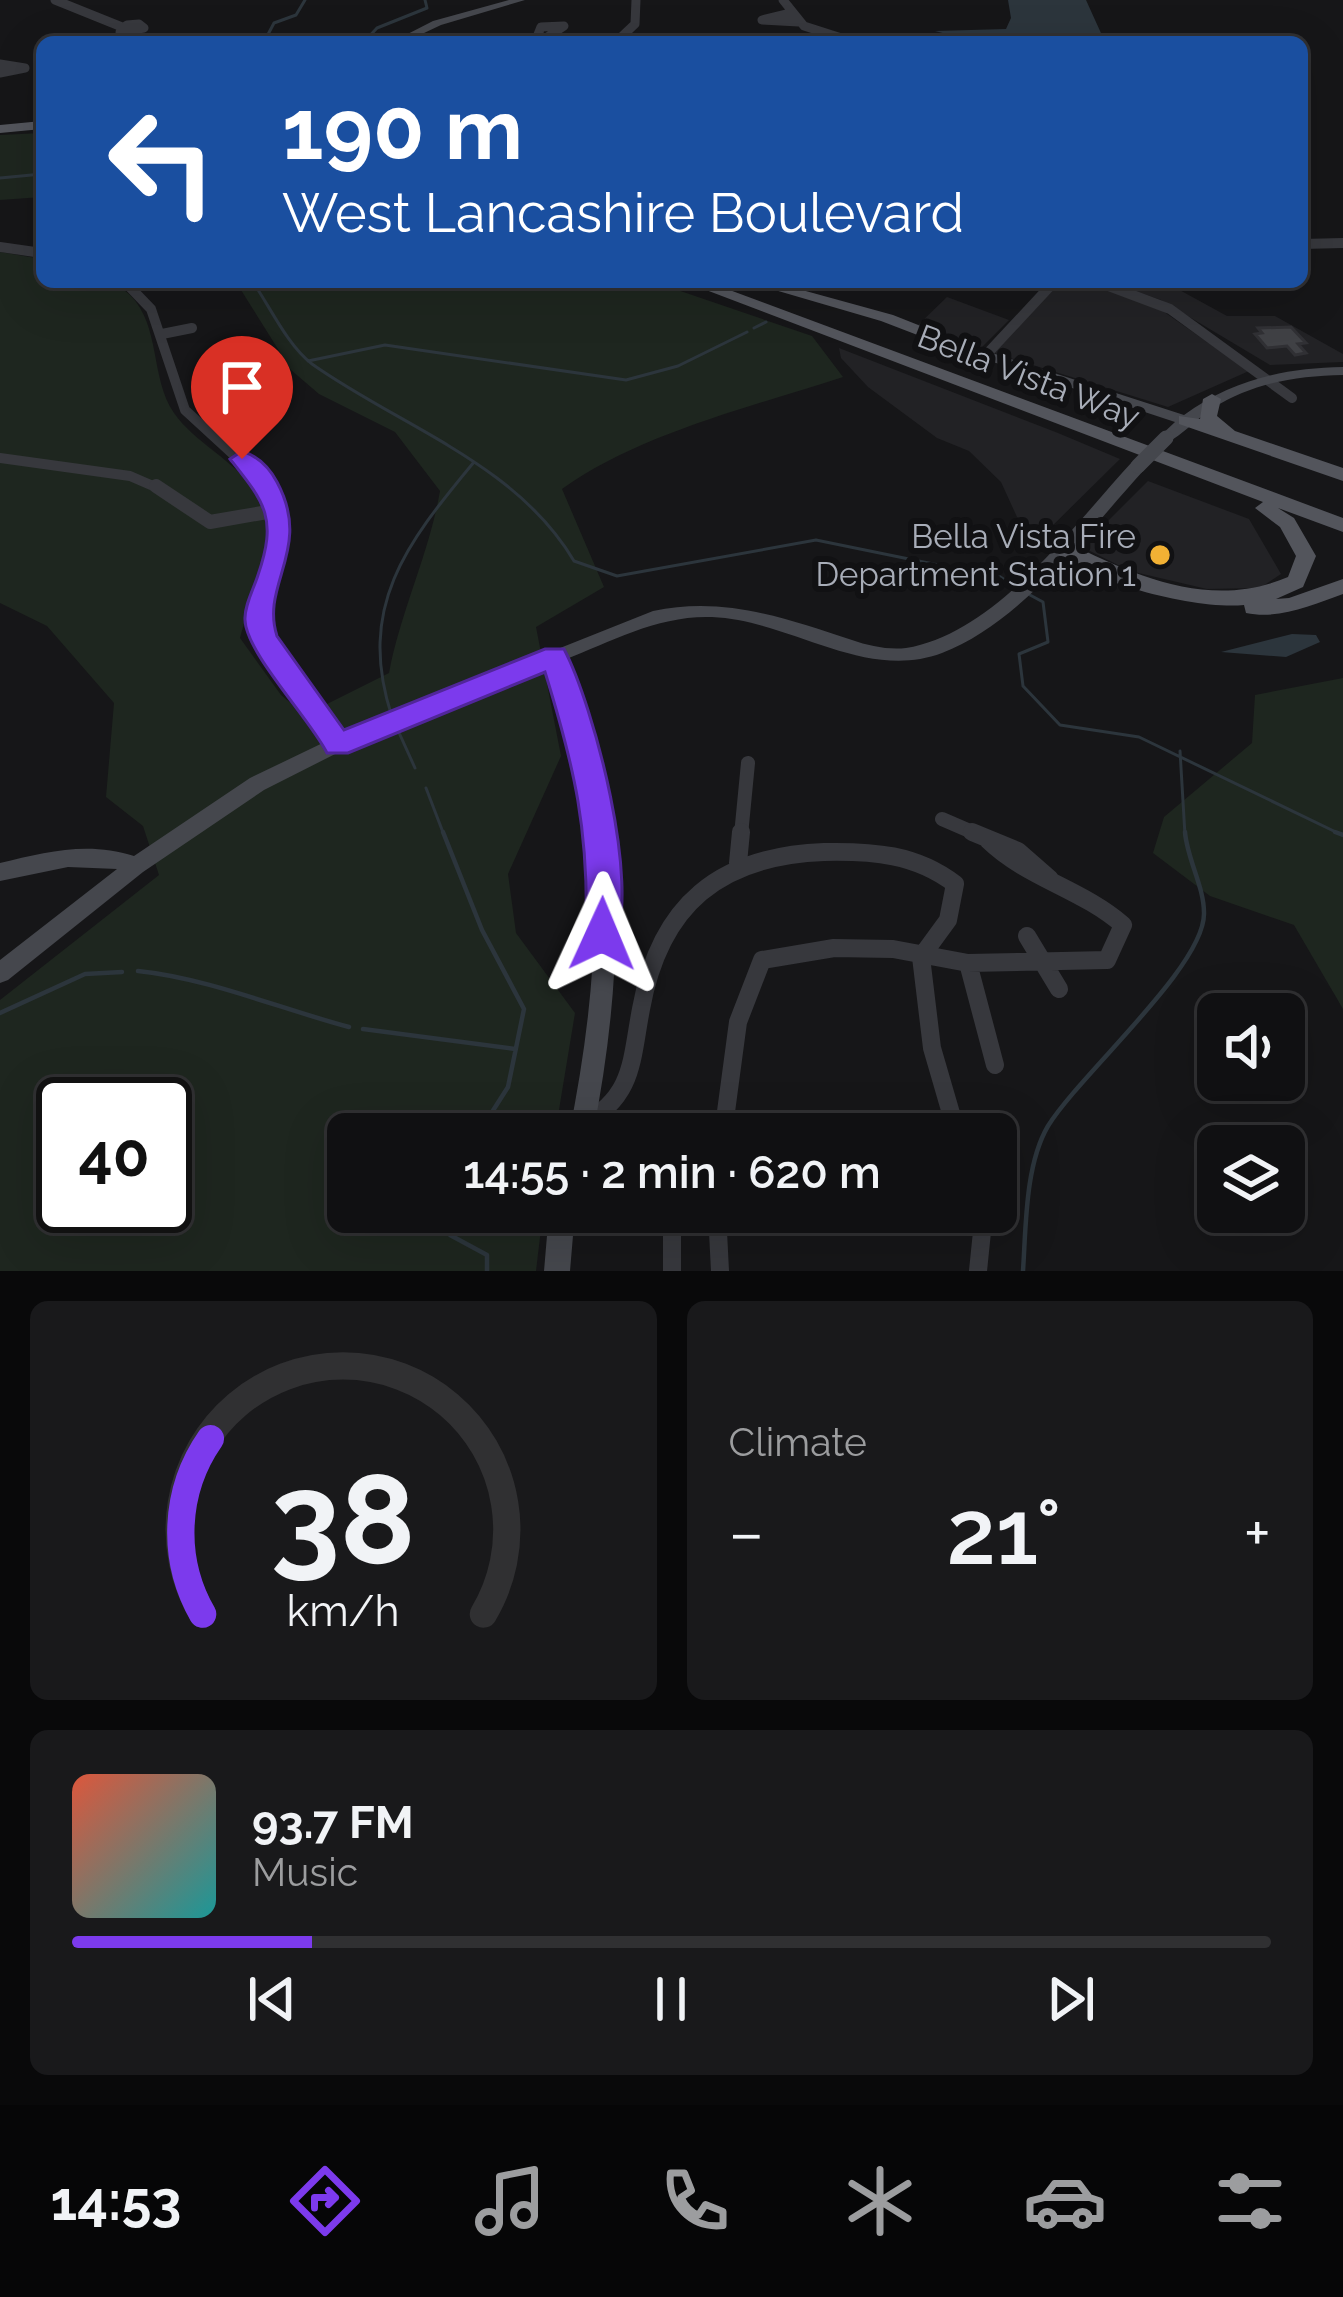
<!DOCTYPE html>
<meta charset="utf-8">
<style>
body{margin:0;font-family:Raleway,sans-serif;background:#19191b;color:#f1f3f6;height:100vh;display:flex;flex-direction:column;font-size:45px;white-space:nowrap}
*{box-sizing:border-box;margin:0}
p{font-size:39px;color:#9c9d9f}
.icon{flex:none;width:66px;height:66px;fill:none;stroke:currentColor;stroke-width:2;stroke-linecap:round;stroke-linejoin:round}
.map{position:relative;height:1271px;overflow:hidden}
.panel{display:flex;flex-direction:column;gap:30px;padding:30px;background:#09090a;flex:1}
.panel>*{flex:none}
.hud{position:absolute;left:36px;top:36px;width:1272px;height:252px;border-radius:18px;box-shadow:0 12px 48px #0002,0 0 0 3px #303032;background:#1a4fa0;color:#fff;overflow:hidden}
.controls{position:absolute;left:1197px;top:993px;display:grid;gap:24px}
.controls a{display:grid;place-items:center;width:108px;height:108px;border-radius:18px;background:#101012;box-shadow:0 12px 48px #0002,0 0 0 3px #303032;font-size:60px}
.speed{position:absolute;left:36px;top:1077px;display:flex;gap:24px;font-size:60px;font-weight:700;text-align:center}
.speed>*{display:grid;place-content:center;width:156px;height:156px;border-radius:50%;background:#101012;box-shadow:0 12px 48px #0002,0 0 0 3px #303032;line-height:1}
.speed .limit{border:6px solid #111;border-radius:18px;background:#fff;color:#111}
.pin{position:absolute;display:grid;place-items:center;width:102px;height:102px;color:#fff;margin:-123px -51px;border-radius:50% 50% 50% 0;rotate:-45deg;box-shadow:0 0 12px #0007}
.pin .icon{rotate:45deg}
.me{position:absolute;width:132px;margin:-66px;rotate:1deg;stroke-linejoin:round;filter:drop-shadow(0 0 9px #0008)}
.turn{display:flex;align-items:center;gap:42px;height:252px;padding:0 48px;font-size:54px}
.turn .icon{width:156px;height:156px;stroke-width:2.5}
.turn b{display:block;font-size:84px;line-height:102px}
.big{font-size:90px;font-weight:600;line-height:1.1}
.panel .tile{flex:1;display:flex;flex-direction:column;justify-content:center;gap:18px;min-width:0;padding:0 42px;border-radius:18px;background:#19191b}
.panel .dial{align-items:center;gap:0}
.dial svg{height:312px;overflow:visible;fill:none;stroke:#303032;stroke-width:7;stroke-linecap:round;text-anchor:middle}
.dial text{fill:#f1f3f6;stroke:none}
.song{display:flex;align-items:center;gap:36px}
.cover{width:144px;height:144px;border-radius:18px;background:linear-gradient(135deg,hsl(10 70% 55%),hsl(180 70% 35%))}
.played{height:12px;border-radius:6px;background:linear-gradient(90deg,#7c3aed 20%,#303032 20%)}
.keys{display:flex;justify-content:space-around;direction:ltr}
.heat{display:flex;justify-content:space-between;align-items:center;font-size:66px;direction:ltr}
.panel .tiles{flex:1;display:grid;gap:30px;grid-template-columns:1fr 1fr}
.tile:last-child{grid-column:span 2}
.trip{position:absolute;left:327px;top:1113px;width:690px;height:120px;border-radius:18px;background:#101012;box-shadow:0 12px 48px #0002,0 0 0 3px #303032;font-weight:600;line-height:120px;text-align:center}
.tab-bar{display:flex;height:192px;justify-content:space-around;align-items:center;background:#060607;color:#9c9d9f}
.tab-bar .icon{width:84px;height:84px}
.tab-bar .selected{color:#7c3aed}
.tab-bar b{font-size:54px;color:#f1f3f6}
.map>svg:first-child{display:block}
.built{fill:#222225}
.green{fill:#1e261f;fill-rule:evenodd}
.water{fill:#2c353c}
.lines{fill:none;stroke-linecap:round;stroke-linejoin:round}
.stream-far1{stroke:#2c353c;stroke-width:3}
.stream{stroke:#2c353c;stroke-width:4.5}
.building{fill:#404145;stroke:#303034;stroke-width:3}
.street-far3{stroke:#37383d;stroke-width:9}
.street-far2{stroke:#37383d;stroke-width:10}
.street-far1{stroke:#37383d;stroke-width:14}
.street{stroke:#37383d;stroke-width:18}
.secondary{fill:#45474d;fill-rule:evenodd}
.primary{fill:#53555c;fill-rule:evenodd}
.secondary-bridge{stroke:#45474d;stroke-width:15}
.route{fill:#7c3aed;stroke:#51269a;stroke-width:3}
.poi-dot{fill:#f2b134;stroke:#111113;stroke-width:4.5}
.labels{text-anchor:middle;stroke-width:12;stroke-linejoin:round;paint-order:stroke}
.street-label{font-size:33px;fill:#a8adb8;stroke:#111113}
.poi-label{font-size:33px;fill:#a8adb8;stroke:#111113;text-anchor:end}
</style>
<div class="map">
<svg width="1343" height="1271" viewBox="0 0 1343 1271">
<rect width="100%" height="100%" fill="#161618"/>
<path class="built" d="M 1060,282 L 1084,282 L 1157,307 L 1249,371 L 1168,407 L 994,353 Z
M 1110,282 L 1165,282 L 1227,316 L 1275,316 L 1343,354 L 1343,362 L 1270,365 L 1161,300 Z
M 947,297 L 1009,320 L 980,349 L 918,325 Z
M 839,348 L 1058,433 L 1120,459 L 1045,533 L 1017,517 L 1001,482 L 969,451 L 937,438 L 868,387 L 841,358 Z
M 1148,481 L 1249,519 L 1281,574 L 1260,588 L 1207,589 L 1130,571 L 1086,549 L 1086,543 Z"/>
<path class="green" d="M 42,133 L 42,197 L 0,200 L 0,135 Z
M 0,252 L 42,259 L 42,282 C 69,282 109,274 130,295 C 161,326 150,378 174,413 C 198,448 254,469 266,513 C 276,548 249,603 240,638 L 281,695 L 305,715 L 389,673 C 401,610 429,554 440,491 L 395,432 L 319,394 L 291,370 L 236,282 L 654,282 L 812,336 L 843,377 C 754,406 638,434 562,489 L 604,587 L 536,627 L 561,756 L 508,874 L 516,933 L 575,1013 L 555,1134 L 348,1134 L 348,1212 L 543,1212 L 536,1271 L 0,1271 L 0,1000 L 159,875 L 143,826 L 106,797 L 114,703 L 47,626 L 0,603 ZM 63,1104 L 165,1104 L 165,1206 L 63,1206 Z
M 1343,678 L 1343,1009 L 1294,925 L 1210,896 L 1153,853 L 1164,817 L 1252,743 L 1255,695 Z"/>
<path class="water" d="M 1008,0 L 1086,0 L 1105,42 L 977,42 L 935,31 L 1006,29 L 1011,18 Z
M 1292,634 L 1316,635 L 1320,642 L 1286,657 L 1221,652 Z"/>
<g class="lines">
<path class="stream-far1" d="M 264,42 L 274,23 L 296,15 L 305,0
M 364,42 L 377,28 L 427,8 L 425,0
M 0,178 L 42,174
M 253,282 C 270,307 288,346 312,364 C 401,427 516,463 574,561 L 617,576 L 816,540 L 953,568 L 980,564 L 1016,587
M 754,328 L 766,322
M 308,361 L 385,345 L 626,380 L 678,366 L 747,332
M 1030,595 L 1043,602 L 1048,642 L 1019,654 L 1023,686 L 1060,725 L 1139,737 L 1342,835
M 392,717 C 356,607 406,544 474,462
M 396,726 L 415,768
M 1180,751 L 1185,835
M 426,788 L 444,835"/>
<path class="stream" d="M 443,832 L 482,930 L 524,1009 L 508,1087 L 478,1134
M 1335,832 L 1343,835
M 138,971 C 207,978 281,1009 349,1027
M 0,1013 L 85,974 L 122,972
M 363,1029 L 515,1049
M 453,1212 L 450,1235 L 487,1255 L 487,1271
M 1023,1271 C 1026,1227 1025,1165 1048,1126 C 1081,1073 1205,966 1204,913 C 1204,886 1187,859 1185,832"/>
</g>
<path class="building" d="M 1291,327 L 1306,343 L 1298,344 L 1306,353 L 1295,355 L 1287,346 L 1267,348 L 1255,334 L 1262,333 L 1258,328 Z"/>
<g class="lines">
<path class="street-far3" d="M 55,0 L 122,27
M 783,0 L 804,26 L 854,42
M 790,13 L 762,20 L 799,22
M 139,24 L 144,28 L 120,32 L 127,25 Z
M 535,42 L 541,27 L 564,26 L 540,42
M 616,42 L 635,24 L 636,0
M 0,64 L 25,68 L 0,73"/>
<path class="street-far2" d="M 1302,244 L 1343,243
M 0,247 L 42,253
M 125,282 L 151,309 L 185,410 L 271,489
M 1098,282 L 1170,309 L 1292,398
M 162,334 L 192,328
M 986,355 L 1054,282
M 0,458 L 130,476 L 160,489"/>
<path class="street-far1" d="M 156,486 L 210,522 L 279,510
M 268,486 C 297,536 251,575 260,625 C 268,669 316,706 338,744
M 942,819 L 979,835
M 741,835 L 748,763"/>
<path class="street" d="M 972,832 L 1018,851 L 1050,879
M 738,863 L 741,832
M 1027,936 L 1059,989
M 921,957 L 932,1048 L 957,1134
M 968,963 L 995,1065
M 583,1124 C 634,1096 631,1061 641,1009 C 660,904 720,856 824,852 C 873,851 916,854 955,884 L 948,920 L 921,957
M 723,1134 L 738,1022 L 762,960 L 834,948 L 893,949 L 968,963 L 1107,960 L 1123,925 C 1082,889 1027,878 988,840
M 717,1212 L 720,1271
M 672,1233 L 672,1271
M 978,1271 L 984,1212"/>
<path class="secondary" d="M 509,0 L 525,0 L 441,25 L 405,42 L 392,42 L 433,21 Z
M 986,351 L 1184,415 C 1232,380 1284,368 1343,367 L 1343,375 C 1296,376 1253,383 1213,408 C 1196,419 1183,435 1166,443 L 1158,438 L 1175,422 L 981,358 L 981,352 Z
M 1138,461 L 1144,462 L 1146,466 L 1144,470 C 1087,532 1023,622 942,653 C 865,682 790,620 712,617 C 659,615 612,641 564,660 C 579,701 595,741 603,784 C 626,899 615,1020 593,1134 L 569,1134 C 592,1020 605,898 583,783 C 576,743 561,705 548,667 L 345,749 L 264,790 L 143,872 L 8,980 L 0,983 L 0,960 L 117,869 L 68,867 L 0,881 L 0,863 C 45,852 88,841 134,856 L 250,778 L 331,739 L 653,611 C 724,596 785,618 852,640 C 869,646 888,650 906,648 C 995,634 1074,525 1132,462 Z
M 549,1212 L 575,1212 L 570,1271 L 544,1271 Z"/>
<path class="primary" d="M 42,121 L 42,129 L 0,133 L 0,125 Z
M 685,282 L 708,282 L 1343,518 L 1343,532 L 1278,508 L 1294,518 L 1316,556 L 1303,587 L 1276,599 L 1289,598 L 1343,579 L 1343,594 C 1312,605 1279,620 1246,613 L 1244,605 C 1196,610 1084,582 1050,547 L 1053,542 L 1067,542 C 1136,577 1212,610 1288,577 L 1296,556 L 1280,527 L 1255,508 L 1263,502 Z
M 747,282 L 773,282 L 893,315 L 994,355 L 992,359 L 980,359 L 881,321 Z
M 1212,394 L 1221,399 L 1217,416 L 1235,431 L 1343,468 L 1343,481 L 1179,424 L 1179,416 L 1200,419 L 1203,399 Z"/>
<path class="secondary-bridge" d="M 1138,466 L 1166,438"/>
</g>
<path class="route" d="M 242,451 C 257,456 269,467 277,482 C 313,549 260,584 277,636 L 344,730 L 545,649 L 564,649 C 594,706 641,886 614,944 L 602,948 L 590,944 L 586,934 C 589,831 575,769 545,672 L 348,753 L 327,753 C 310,719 246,653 245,620 C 244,606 254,588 258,575 C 278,517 264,502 230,459 Z"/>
<circle class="poi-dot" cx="1160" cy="555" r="12"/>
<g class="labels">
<g class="street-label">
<text transform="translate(1029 376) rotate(21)" y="12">Bella Vista Way</text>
</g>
<g class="poi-label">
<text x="1136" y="548">Bella Vista Fire<tspan x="1136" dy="38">Department Station 1</tspan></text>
</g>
</g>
</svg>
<div class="controls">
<a><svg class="icon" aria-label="sound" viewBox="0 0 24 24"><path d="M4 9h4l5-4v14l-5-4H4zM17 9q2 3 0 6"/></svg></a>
<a><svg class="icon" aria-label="layers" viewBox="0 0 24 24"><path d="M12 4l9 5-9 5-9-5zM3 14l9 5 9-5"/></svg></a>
</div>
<div class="speed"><div class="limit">40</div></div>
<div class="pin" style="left:242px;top:459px;background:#d93025"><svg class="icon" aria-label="arrive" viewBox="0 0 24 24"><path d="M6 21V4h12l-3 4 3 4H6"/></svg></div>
<svg class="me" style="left:602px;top:934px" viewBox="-20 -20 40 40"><path d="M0-17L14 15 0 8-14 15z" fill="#7c3aed" stroke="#fff" stroke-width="4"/></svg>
<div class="trip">14:55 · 2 min · 620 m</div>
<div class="hud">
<div class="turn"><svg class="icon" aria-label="left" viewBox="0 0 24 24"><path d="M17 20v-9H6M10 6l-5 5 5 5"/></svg><div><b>190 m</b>West Lancashire Boulevard</div></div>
</div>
</div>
<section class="panel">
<div class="tiles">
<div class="tile dial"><svg viewBox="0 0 100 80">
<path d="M14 69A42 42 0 1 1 86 69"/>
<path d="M14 69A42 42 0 0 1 16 24" stroke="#7c3aed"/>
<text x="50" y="56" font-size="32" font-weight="700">38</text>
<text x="50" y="72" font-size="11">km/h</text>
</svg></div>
<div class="tile"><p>Climate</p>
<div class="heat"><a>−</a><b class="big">21°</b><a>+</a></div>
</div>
<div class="tile">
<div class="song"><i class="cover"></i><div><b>93.7 FM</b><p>Music</p></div></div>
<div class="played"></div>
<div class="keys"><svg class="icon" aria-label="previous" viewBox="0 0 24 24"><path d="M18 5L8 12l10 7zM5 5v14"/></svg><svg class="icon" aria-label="pause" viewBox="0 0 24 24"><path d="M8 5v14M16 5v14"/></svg><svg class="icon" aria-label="next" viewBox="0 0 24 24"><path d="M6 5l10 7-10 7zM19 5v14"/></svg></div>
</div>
</div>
</section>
<nav class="tab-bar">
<b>14:53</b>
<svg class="icon selected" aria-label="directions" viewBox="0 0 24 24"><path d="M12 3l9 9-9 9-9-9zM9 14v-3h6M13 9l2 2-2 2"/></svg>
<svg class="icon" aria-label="music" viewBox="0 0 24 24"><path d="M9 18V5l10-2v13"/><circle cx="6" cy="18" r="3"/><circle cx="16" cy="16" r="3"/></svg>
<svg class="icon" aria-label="phone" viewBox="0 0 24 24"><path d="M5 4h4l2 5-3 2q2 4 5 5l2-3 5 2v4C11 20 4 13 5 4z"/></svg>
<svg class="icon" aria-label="climate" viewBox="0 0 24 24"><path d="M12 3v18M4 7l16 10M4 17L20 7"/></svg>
<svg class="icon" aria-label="car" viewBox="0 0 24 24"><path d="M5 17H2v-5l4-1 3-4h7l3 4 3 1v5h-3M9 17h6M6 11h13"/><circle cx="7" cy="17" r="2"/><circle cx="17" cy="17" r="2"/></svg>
<svg class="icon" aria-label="filters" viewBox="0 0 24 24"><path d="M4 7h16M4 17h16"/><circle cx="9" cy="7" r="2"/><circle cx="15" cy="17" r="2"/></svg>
</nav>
